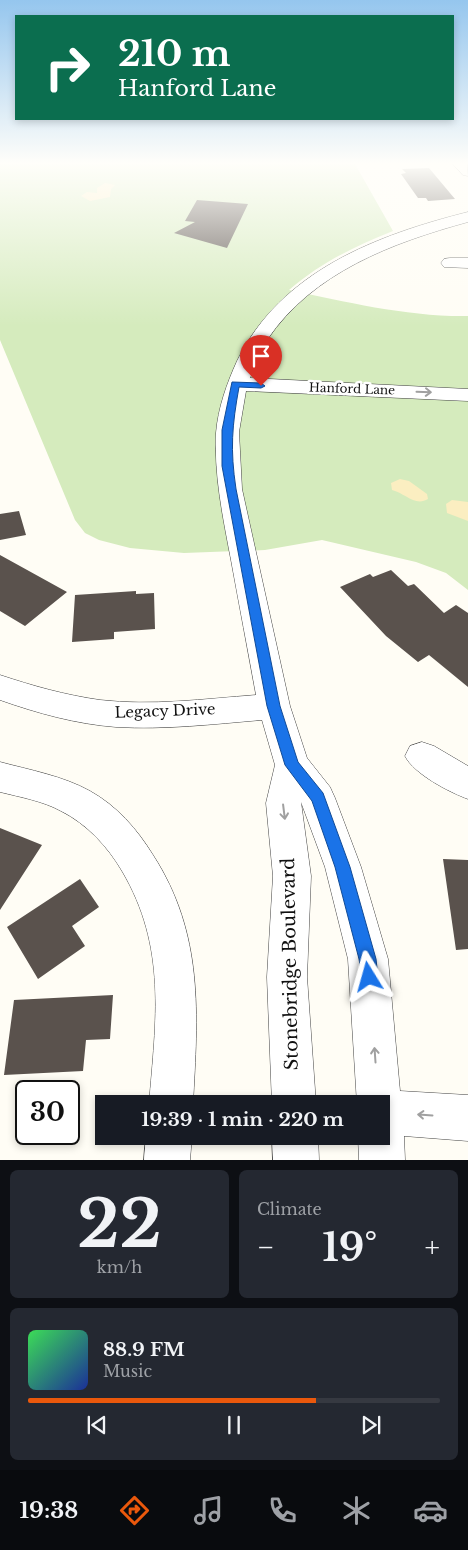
<!DOCTYPE html>
<meta charset="utf-8">
<style>
body{margin:0;font-family:"Libre Baskerville",serif;background:#242831;color:#f1f3f6;height:100vh;display:flex;flex-direction:column;font-size:19px;white-space:nowrap}
*{box-sizing:border-box;margin:0}
p{font-size:16px;color:#9ea1a6}
.icon{flex:none;width:28px;height:28px;fill:none;stroke:currentColor;stroke-width:2;stroke-linecap:round;stroke-linejoin:round}
.map{position:relative;height:1160px;overflow:hidden}
.side{display:flex;flex-direction:column;gap:10px;padding:10px;background:#0d0f14;flex:1}
.side>*{flex:none}
.hud{position:absolute;left:15px;top:15px;width:439px;height:105px;border-radius:0px;box-shadow:0 2px 8px #0003;background:#0b6e4f;color:#fff;overflow:hidden}
.speed{position:absolute;left:15px;top:1080px;display:flex;gap:10px;font-size:25px;font-weight:700;text-align:center}
.speed>*{display:grid;place-content:center;width:65px;height:65px;border-radius:50%;background:#171b24;box-shadow:0 2px 8px #0003;line-height:1}
.speed .limit{border:2px solid #111;border-radius:8px;background:#fff;color:#111}
.pin{position:absolute;display:grid;place-items:center;width:42px;height:42px;color:#fff;margin:-51px -21px;border-radius:50% 50% 50% 0;rotate:-45deg;box-shadow:0 0 5px #0007}
.pin .icon{rotate:45deg}
.me{position:absolute;width:55px;margin:-28px;rotate:352deg;stroke-linejoin:round;filter:drop-shadow(0 0 4px #0008)}
.turn{display:flex;align-items:center;gap:18px;height:105px;padding:0 20px;font-size:22px}
.turn .icon{width:65px;height:65px;stroke-width:2.5}
.turn b{display:block;font-size:35px;line-height:42px}
.big{font-size:38px;font-weight:700;line-height:1.1}
.side .widget{flex:1;display:flex;flex-direction:column;justify-content:center;gap:8px;min-width:0;padding:0 18px;border-radius:8px;background:#242831}
.side .dial{align-items:center;gap:0}
.dial b{font-size:65px;line-height:1}
.song{display:flex;align-items:center;gap:15px}
.cover{width:60px;height:60px;border-radius:8px;background:linear-gradient(135deg,hsl(130 70% 55%),hsl(230 70% 35%))}
.played{height:5px;border-radius:2px;background:linear-gradient(90deg,#ea580c 70%,#363941 70%)}
.keys{display:flex;justify-content:space-around;direction:ltr}
.heat{display:flex;justify-content:space-between;align-items:center;font-size:28px;direction:ltr}
.side .tiles{flex:1;display:grid;gap:10px;grid-template-columns:1fr 1fr}
.widget:last-child{grid-column:span 2}
.trip{position:absolute;left:95px;top:1095px;width:295px;height:50px;border-radius:0px;background:#171b24;box-shadow:0 2px 8px #0003;font-weight:700;line-height:50px;text-align:center}
.dock{display:flex;height:80px;justify-content:space-around;align-items:center;background:#090b0e;color:#9ea1a6}
.dock .icon{width:35px;height:35px}
.dock .active{color:#ea580c}
.dock b{font-size:22px;color:#f1f3f6}
.map>svg:first-child{display:block}
.green{fill:#d5ebbd}
.sand{fill:#fbeec1}
.building{fill:#5a524d}
.lines{fill:none;stroke-linecap:round;stroke-linejoin:round}
.minor-casing{stroke:#444;stroke-width:1}
.minor{fill:#fff;fill-rule:evenodd}
.oneway{stroke:#a0a0a0}
.route{fill:#1a73e8;stroke:#114b97}
.labels{text-anchor:middle;stroke-width:5;stroke-linejoin:round;paint-order:stroke}
.far-street-label{font-size:12px;fill:#111;stroke:#fff}
.street-label{font-size:15px;fill:#111;stroke:#fff}
.near-street-label{font-size:18px;fill:#111;stroke:#fff}
</style>
<div class="map">
<svg width="468" height="1160" viewBox="0 0 468 1160">
<rect width="100%" height="100%" fill="#fffdf5"/>
<path class="green" d="M 0,164 L 355,164 L 393,231 C 355,246 320,263 289,290 C 347,302 408,317 468,316 L 468,590 L 446,573 L 416,562 L 322,540 L 265,550 L 184,553 L 130,548 L 99,540 L 85,533 L 75,520 L 0,340 Z"/>
<path class="sand" d="M 105,183 L 115,185 L 111,189 L 110,197 L 90,201 L 81,196 L 87,192 L 97,193 L 97,188 Z
M 400,479 L 409,481 L 427,494 L 428,499 C 415,507 405,493 392,490 L 391,483 Z
M 452,500 L 468,502 L 468,521 L 447,513 L 446,504 Z"/>
<path class="building" d="M 429,168 L 455,199 L 428,201 L 426,198 L 418,198 L 401,174 L 406,173 L 402,169 Z
M 197,200 L 248,204 L 227,248 L 174,233 L 195,222 L 185,221 Z
M 19,511 L 26,535 L 0,540 L 0,514 Z
M 0,555 L 67,592 L 25,626 L 0,611 Z
M 391,570 L 408,586 L 414,584 L 444,613 L 456,605 L 468,613 L 468,687 L 429,655 L 418,662 L 386,636 L 340,587 L 370,574 L 373,577 Z
M 136,591 L 136,594 L 154,593 L 155,629 L 114,632 L 114,639 L 72,642 L 75,595 Z
M 0,828 L 42,845 L 0,910 Z
M 443,859 L 468,860 L 468,949 L 456,950 Z
M 80,879 L 99,907 L 72,926 L 85,946 L 38,979 L 7,927 Z
M 113,995 L 110,1039 L 86,1040 L 83,1071 L 4,1075 L 14,1000 Z"/>
<g class="lines">
<defs>
<path id="minor" d="M 453,164 L 467,164 L 468,176 L 463,175 Z
M 468,212 L 468,222 C 392,243 313,272 267,340 C 260,351 255,366 250,378 L 468,389 L 468,401 L 246,391 L 239,432 L 242,489 L 290,706 L 307,758 L 330,787 L 335,798 L 361,867 L 388,959 L 400,1091 L 468,1095 L 468,1141 L 404,1136 L 405,1160 L 359,1160 L 358,1136 L 381,1136 L 381,1104 L 357,1104 L 348,959 L 325,867 L 301,802 L 311,876 L 307,977 L 316,1104 L 272,1104 L 267,977 L 273,876 L 266,803 L 275,765 L 262,720 C 214,724 165,730 116,727 C 76,724 37,713 0,700 L 0,675 C 33,686 65,695 100,700 C 152,706 204,699 256,695 C 248,650 239,605 231,560 C 223,518 214,476 216,433 C 218,408 227,383 237,361 C 281,271 377,235 468,212 Z
M 450,258 L 468,258 L 468,268 L 444,267 L 441,263 L 444,259 Z
M 422,742 L 434,746 L 468,766 L 468,799 C 449,792 414,774 405,756 L 410,746 Z
M 0,762 C 30,770 63,776 90,791 C 117,806 137,829 153,855 C 204,934 198,1014 193,1104 L 149,1104 C 156,1020 167,947 122,871 C 108,847 87,824 61,811 C 43,801 20,797 0,792 Z
M 146,1136 L 192,1136 L 190,1160 L 144,1160 Z
M 272,1136 L 318,1136 L 319,1160 L 273,1160 Z"/>
</defs>
<use href="#minor" class="minor-casing"/>
<use href="#minor" class="minor"/>
</g>
<defs><path id="oneway-shaft" d="M-6 0H5M1.5-3L5.5 0L1.5 3" fill="none" stroke-width="1.6" stroke-linecap="round" stroke-linejoin="round" transform="scale(1.25)"/></defs>
<g class="oneway">
<use href="#oneway-shaft" transform="translate(424 392) rotate(2)"/>
<use href="#oneway-shaft" transform="translate(284 812) rotate(83)"/>
<use href="#oneway-shaft" transform="translate(375 1055) rotate(-94)"/>
<use href="#oneway-shaft" transform="translate(425 1115) rotate(-176)"/>
</g>
<linearGradient id="sky" x2="0" y2="1"><stop stop-color="#95c6ee"/><stop offset="0.5" stop-color="#fffefa"/><stop offset="1" stop-color="#fffefa" stop-opacity="0"/></linearGradient>
<rect width="468" height="326" fill="url(#sky)"/>
<path class="route" d="M 232,382 L 261,383 L 265,386 L 261,388 L 239,387 C 232,426 230,449 236,489 L 280,706 L 298,762 L 323,793 L 350,867 L 376,959 L 378,977 L 375,983 L 369,986 L 363,983 L 359,959 L 335,867 L 312,801 L 285,765 L 267,706 L 222,466 L 222,430 Z"/>
<g class="labels">
<g class="far-street-label">
<text transform="translate(352 389) rotate(2)" y="4">Hanford Lane</text>
</g>
<g class="street-label">
<text transform="translate(165 711) rotate(-2)" y="5">Legacy Drive</text>
</g>
<g class="near-street-label">
<text transform="translate(290 964) rotate(-91)" y="6">Stonebridge Boulevard</text>
</g>
</g>
</svg>
<div class="speed"><div class="limit">30</div></div>
<div class="pin" style="left:261px;top:386px;background:#d93025"><svg class="icon" aria-label="arrive" viewBox="0 0 24 24"><path d="M6 21V4h12l-3 4 3 4H6"/></svg></div>
<svg class="me" style="left:369px;top:977px" viewBox="-20 -20 40 40"><path d="M0-17L14 15 0 8-14 15z" fill="#1a73e8" stroke="#fff" stroke-width="4"/></svg>
<div class="trip">19:39 · 1 min · 220 m</div>
<div class="hud">
<div class="turn"><svg class="icon" aria-label="right" viewBox="0 0 24 24"><path d="M7 20v-9h11M14 6l5 5-5 5"/></svg><div><b>210 m</b>Hanford Lane</div></div>
</div>
</div>
<section class="side">
<div class="tiles">
<div class="widget dial"><b>22</b><p>km/h</p></div>
<div class="widget"><p>Climate</p>
<div class="heat"><a>−</a><b class="big">19°</b><a>+</a></div>
</div>
<div class="widget">
<div class="song"><i class="cover"></i><div><b>88.9 FM</b><p>Music</p></div></div>
<div class="played"></div>
<div class="keys"><svg class="icon" aria-label="previous" viewBox="0 0 24 24"><path d="M18 5L8 12l10 7zM5 5v14"/></svg><svg class="icon" aria-label="pause" viewBox="0 0 24 24"><path d="M8 5v14M16 5v14"/></svg><svg class="icon" aria-label="next" viewBox="0 0 24 24"><path d="M6 5l10 7-10 7zM19 5v14"/></svg></div>
</div>
</div>
</section>
<nav class="dock">
<b>19:38</b>
<svg class="icon active" aria-label="directions" viewBox="0 0 24 24"><path d="M12 3l9 9-9 9-9-9zM9 14v-3h6M13 9l2 2-2 2"/></svg>
<svg class="icon" aria-label="music" viewBox="0 0 24 24"><path d="M9 18V5l10-2v13"/><circle cx="6" cy="18" r="3"/><circle cx="16" cy="16" r="3"/></svg>
<svg class="icon" aria-label="phone" viewBox="0 0 24 24"><path d="M5 4h4l2 5-3 2q2 4 5 5l2-3 5 2v4C11 20 4 13 5 4z"/></svg>
<svg class="icon" aria-label="climate" viewBox="0 0 24 24"><path d="M12 3v18M4 7l16 10M4 17L20 7"/></svg>
<svg class="icon" aria-label="car" viewBox="0 0 24 24"><path d="M5 17H2v-5l4-1 3-4h7l3 4 3 1v5h-3M9 17h6M6 11h13"/><circle cx="7" cy="17" r="2"/><circle cx="17" cy="17" r="2"/></svg>
</nav>
